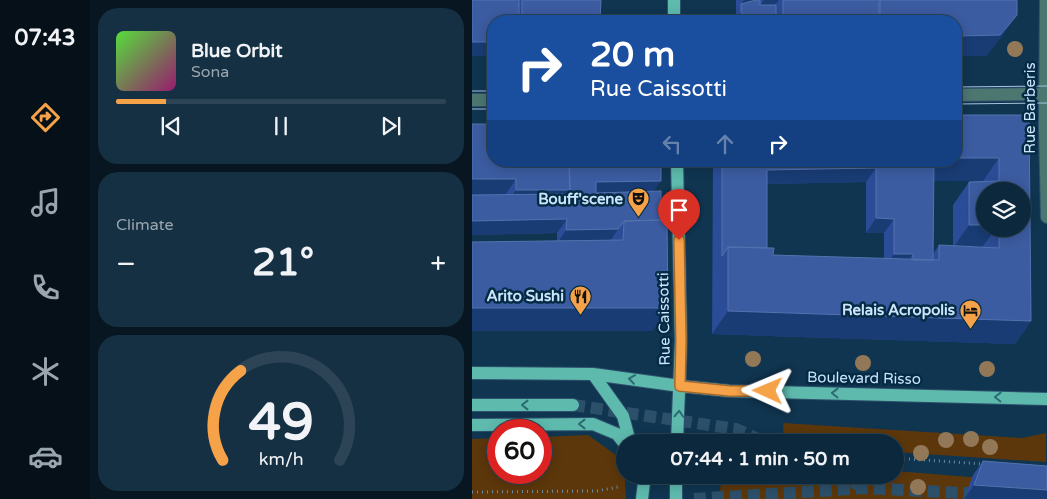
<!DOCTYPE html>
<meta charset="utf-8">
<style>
body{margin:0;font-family:"Varela Round",sans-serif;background:#153043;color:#f1f3f6;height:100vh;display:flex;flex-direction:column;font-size:19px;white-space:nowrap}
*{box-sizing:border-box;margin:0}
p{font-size:16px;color:#9aa6af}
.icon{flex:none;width:28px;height:28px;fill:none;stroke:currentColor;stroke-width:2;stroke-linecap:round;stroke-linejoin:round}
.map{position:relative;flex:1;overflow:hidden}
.panel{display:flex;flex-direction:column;gap:8px;padding:8px;background:#071621;width:382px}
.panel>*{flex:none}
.top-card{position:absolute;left:15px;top:15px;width:475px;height:152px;border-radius:20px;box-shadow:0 2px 12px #0003,0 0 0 1px #2c4456;background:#1a4fa0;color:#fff;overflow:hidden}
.tools{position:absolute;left:504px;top:182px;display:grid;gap:10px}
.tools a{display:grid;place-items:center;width:55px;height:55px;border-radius:50%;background:#0c283c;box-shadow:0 2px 12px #0003,0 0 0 1px #2c4456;font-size:25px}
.speed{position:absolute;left:15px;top:419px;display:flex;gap:10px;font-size:25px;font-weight:700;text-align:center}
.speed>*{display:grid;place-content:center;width:65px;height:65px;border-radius:50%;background:#0c283c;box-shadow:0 2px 12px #0003,0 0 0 1px #2c4456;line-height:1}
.speed .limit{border:8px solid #d22;background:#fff;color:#111}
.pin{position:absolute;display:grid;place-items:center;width:42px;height:42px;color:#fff;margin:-51px -21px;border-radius:50% 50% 50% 0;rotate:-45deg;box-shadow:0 0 5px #0007}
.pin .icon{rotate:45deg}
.me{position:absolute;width:55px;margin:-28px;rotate:271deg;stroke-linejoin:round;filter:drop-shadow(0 0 4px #0008)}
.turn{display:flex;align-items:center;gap:18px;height:105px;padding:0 20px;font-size:22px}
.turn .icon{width:65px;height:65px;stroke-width:2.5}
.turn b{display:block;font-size:35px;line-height:42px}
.lanes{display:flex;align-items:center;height:48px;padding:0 20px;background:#0003;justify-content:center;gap:25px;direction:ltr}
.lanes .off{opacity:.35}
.big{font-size:38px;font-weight:700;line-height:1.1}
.panel .widget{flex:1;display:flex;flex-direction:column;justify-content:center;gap:8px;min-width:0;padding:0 18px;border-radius:20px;background:#153043}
.panel .dial{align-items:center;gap:0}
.dial svg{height:130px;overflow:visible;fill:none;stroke:#2c4456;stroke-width:7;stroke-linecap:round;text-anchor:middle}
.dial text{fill:#f1f3f6;stroke:none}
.song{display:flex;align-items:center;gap:15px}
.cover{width:60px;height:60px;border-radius:8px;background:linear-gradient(135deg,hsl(110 70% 55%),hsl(320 70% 35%))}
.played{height:5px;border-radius:2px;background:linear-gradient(90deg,#f6a248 15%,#2c4456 15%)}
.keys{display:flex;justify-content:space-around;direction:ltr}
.heat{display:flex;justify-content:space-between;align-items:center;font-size:28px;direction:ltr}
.trip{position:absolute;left:144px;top:434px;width:288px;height:50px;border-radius:25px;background:#0c283c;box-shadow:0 2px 12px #0003,0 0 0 1px #2c4456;font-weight:700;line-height:50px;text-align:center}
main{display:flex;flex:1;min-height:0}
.tabs{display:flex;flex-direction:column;width:90px;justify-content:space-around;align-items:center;background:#051018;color:#9aa6af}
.tabs .icon{width:35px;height:35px}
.tabs .active{color:#f6a248}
.tabs b{font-size:22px;color:#f1f3f6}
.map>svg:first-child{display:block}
.green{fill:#5c370b}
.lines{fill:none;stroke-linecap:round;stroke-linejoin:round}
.major-tunnel{stroke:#2c506a;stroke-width:12;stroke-dasharray:12 6;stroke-linecap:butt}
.minor-casing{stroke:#2e516c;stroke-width:14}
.major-casing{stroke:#2e516c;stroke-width:14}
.path{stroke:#6a8ba4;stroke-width:3;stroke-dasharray:1 4;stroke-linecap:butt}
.minor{stroke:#4c7670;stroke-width:12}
.major{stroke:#5ebaad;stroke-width:12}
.tram{stroke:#a8c4dc;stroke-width:1}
.tree{fill:#937858}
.wall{fill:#2b4c96;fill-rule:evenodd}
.shaded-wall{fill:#193c75}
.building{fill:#3c5ca1;stroke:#5372af}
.oneway{stroke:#2c6b73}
.route-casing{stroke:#a0692f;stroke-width:12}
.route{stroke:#f6a248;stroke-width:9}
.labels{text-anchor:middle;stroke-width:5;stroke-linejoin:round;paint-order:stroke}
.street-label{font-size:15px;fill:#cbe6fd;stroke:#042a44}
.poi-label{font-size:15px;font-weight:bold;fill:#cbe6fd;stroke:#042a44;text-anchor:end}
</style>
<main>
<nav class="tabs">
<b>07:43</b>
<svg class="icon active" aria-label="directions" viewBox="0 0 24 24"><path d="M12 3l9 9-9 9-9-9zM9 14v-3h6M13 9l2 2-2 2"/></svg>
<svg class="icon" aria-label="music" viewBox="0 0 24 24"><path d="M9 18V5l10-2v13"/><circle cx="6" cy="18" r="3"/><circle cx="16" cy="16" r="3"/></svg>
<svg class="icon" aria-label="phone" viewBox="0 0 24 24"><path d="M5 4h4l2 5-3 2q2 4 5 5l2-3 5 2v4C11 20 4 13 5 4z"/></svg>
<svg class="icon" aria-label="climate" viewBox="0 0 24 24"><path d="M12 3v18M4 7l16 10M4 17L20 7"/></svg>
<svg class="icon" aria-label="car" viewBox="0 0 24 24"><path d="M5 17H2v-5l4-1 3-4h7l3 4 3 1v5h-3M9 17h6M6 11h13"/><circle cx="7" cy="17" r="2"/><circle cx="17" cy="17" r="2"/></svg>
</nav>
<section class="panel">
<div class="widget">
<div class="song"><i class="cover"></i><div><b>Blue Orbit</b><p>Sona</p></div></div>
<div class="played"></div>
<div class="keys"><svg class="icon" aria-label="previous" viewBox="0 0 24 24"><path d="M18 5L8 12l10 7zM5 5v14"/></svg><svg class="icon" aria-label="pause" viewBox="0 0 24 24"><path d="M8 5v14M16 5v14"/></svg><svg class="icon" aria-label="next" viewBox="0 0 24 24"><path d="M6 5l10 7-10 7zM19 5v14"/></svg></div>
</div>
<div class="widget"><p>Climate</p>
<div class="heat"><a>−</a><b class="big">21°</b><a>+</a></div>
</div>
<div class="widget dial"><svg viewBox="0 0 100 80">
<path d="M14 69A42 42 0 1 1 86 69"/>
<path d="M14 69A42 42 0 0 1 25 14" stroke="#f6a248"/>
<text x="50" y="56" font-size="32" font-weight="700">49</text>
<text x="50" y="72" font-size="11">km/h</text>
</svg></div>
</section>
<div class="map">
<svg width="575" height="499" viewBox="0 0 575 499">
<rect width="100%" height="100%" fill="#103550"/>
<path class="green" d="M 311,423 L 550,438 L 574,433 L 574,462 L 423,452 L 422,442 L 312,442 Z
M 116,435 L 152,461 L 154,499 L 0,499 L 0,439 L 26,438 L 26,472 L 69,472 L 69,437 Z
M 423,471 L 574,483 L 574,499 L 247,499 L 250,475 L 422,475 Z"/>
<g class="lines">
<path class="major-tunnel" d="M 101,405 L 264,429 L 293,442
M 364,475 L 391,487
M 222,499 L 393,488 L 510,494"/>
<defs>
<path id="minor" d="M 574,0 L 573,126 L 575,217
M 484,95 L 575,94
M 0,100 L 21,100"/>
<path id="major" d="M 202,0 L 202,21
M 205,161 L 209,340 L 205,442
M 0,373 L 121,374 L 208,386 L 258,391 L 575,399
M 121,374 L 151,416 L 158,442
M 0,405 L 101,405
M 0,425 L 121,424 L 145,434 L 152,443
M 169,475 L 172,482 L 170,499
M 204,499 L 204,475"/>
</defs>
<use href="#minor" class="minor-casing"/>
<use href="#major" class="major-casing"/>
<path class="path" d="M 280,441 L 319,441 L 319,442
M 422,458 L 512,464
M 0,492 L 125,491 L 146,487"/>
<use href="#minor" class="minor"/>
<use href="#major" class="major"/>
<path class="tram" d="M 484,87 L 575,86
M 0,91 L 21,91
M 484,104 L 575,103
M 0,109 L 21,109"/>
</g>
<g class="tree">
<circle cx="543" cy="49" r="8"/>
<circle cx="281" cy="359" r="8"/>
<circle cx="391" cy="363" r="8"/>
<circle cx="515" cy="369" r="8"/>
<circle cx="499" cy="439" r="8"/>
<circle cx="474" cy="440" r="8"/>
<circle cx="518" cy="447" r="8"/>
<circle cx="449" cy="453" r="8"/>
<circle cx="446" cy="487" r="8"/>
</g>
<path class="wall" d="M 0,0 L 129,0 L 128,21 L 21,21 Z
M 264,0 L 545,0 L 545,15 L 530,36 L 514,56 L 484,56 L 484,21 L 265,21 L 264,20 Z
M 557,115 L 559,321 L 543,344 L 240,334 L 241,161 L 484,161 ZM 462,181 L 511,181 L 497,182 L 481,205 L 481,246 L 467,245 L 461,254 ZM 394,182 L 394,233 L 412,233 L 412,259 L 301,255 L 295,248 L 295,184 ZM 512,191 L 550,229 L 512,229 Z
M 0,124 L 181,192 L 189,220 L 196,308 L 180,331 L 85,241 L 85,233 L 0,235 Z
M 511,461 L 575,466 L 492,499 L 501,475 Z"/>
<path class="shaded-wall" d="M 272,0 L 287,0 L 269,4 Z
M 292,0 L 307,0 L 298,13 L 282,13 Z
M 545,15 L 530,36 L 514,56 L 484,56 L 484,36 Z
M 0,42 L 21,42 L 21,56 L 0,56 Z
M 484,158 L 527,158 L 511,181 L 453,181 L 466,161 L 484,161 Z
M 404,168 L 394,182 L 285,184 L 295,170 Z
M 0,179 L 44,179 L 31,198 L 0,198 Z
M 189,181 L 179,195 L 114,196 L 124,182 Z
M 44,190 L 98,190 L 85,208 L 31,209 Z
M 404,218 L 422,219 L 412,233 L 394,233 Z
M 95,219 L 85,233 L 0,235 L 0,221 Z
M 497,225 L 512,225 L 512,229 L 524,229 L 510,247 L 481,248 Z
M 146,229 L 137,243 L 85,244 L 94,230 Z
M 422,254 L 441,254 L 431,268 L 413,268 Z
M 0,308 L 196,308 L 180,331 L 0,331 Z
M 256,311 L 559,321 L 543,344 L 240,334 Z
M 502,485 L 575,490 L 575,499 L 492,499 Z"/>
<path class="building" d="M 0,0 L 47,0 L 47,21 L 21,21 L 21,42 L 0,42 Z
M 50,0 L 129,0 L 128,21 L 50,21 Z
M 284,0 L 288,0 L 288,5 L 304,5 L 304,21 L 277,21 L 269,12 L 269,4 Z
M 311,0 L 407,0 L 407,21 L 311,21 Z
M 408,0 L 545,0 L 545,15 L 528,35 L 484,36 L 484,21 L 408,21 Z
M 484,115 L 557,115 L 559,321 L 256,311 L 256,247 L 302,248 L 301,255 L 467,260 L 467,245 L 527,248 L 527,229 L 550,229 L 550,191 L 512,191 L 512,225 L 497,225 L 497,182 L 527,181 L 527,158 L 484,158 Z
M 0,124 L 21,124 L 21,161 L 97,161 L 98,190 L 44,190 L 44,179 L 0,179 Z
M 97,161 L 189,161 L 189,181 L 124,182 L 124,193 L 189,191 L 189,220 L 152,221 L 146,229 L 94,230 L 95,219 L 0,221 L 0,195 L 95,194 L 98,190 Z
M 250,161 L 462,161 L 461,260 L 441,260 L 441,254 L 422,254 L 422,219 L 404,218 L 404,168 L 295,170 L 295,248 L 256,247 L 250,256 Z
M 195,220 L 196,308 L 0,308 L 0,242 L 151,240 L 152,221 Z
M 511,461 L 575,466 L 575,490 L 502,485 Z"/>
<defs><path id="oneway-chevron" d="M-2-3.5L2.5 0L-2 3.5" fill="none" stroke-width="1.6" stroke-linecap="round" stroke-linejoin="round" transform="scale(1.25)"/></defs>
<g class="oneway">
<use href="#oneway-chevron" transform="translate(160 379) rotate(-172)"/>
<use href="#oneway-chevron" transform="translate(363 393) rotate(-179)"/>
<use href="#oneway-chevron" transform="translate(526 397) rotate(-179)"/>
<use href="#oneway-chevron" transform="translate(53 405) rotate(180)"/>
<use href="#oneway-chevron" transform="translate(207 414) rotate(-87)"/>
<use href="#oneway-chevron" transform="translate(110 424) rotate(180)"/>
</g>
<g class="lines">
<defs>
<path id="route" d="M 207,240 L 209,340 L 208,386 L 258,391 L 296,391"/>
</defs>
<use href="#route" class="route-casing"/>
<use href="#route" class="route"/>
</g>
<defs>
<symbol id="theatre-pin" viewBox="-11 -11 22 30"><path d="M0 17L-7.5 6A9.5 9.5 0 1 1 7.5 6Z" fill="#f6a248" stroke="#042a44"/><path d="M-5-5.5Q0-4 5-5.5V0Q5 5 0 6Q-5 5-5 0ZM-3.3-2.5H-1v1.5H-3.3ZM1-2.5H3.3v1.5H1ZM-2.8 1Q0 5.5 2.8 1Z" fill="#111"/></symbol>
<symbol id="restaurant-pin" viewBox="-11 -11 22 30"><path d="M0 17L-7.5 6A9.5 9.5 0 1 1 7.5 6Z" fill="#f6a248" stroke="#042a44"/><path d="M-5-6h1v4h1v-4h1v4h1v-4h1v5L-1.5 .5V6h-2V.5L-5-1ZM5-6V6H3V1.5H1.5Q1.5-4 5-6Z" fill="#111"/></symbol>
<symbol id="hotel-pin" viewBox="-11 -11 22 30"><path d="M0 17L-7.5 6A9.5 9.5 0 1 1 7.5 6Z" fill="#f6a248" stroke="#042a44"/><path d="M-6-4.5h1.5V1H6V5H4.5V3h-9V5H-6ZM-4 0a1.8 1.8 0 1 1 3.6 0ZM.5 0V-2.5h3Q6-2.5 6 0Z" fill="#111"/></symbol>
</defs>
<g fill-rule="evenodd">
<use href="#theatre-pin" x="154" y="186" width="25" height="34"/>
<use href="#restaurant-pin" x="96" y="284" width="25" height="34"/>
<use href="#hotel-pin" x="486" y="298" width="25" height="34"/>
</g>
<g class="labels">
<g class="street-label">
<text transform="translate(558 108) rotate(-90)" y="5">Rue Barberis</text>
<text transform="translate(192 319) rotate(-91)" y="5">Rue Caissotti</text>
<text transform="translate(392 378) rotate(1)" y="5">Boulevard Risso</text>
</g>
<g class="poi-label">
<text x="151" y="204">Bouff'scene</text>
<text x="92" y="301">Arito Sushi</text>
<text x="483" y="315">Relais Acropolis</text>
</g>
</g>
</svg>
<div class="tools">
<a><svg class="icon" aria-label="layers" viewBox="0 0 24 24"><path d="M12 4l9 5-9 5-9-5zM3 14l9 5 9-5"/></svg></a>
</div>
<div class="speed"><div class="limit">60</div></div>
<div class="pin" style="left:207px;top:240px;background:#d93025"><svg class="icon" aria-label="arrive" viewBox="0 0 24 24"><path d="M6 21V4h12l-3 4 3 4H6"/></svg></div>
<svg class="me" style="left:296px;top:391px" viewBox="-20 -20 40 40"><path d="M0-17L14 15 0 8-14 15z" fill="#f6a248" stroke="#fff" stroke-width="4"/></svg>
<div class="trip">07:44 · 1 min · 50 m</div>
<div class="top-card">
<div class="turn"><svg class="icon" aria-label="right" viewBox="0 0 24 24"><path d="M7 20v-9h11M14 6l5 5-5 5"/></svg><div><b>20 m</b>Rue Caissotti</div></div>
<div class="lanes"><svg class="icon off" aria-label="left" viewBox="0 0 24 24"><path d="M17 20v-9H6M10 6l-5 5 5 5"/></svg><svg class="icon off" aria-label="ahead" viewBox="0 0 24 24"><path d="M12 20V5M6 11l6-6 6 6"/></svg><svg class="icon" aria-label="right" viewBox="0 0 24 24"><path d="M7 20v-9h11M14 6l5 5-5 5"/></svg></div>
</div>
</div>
</main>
